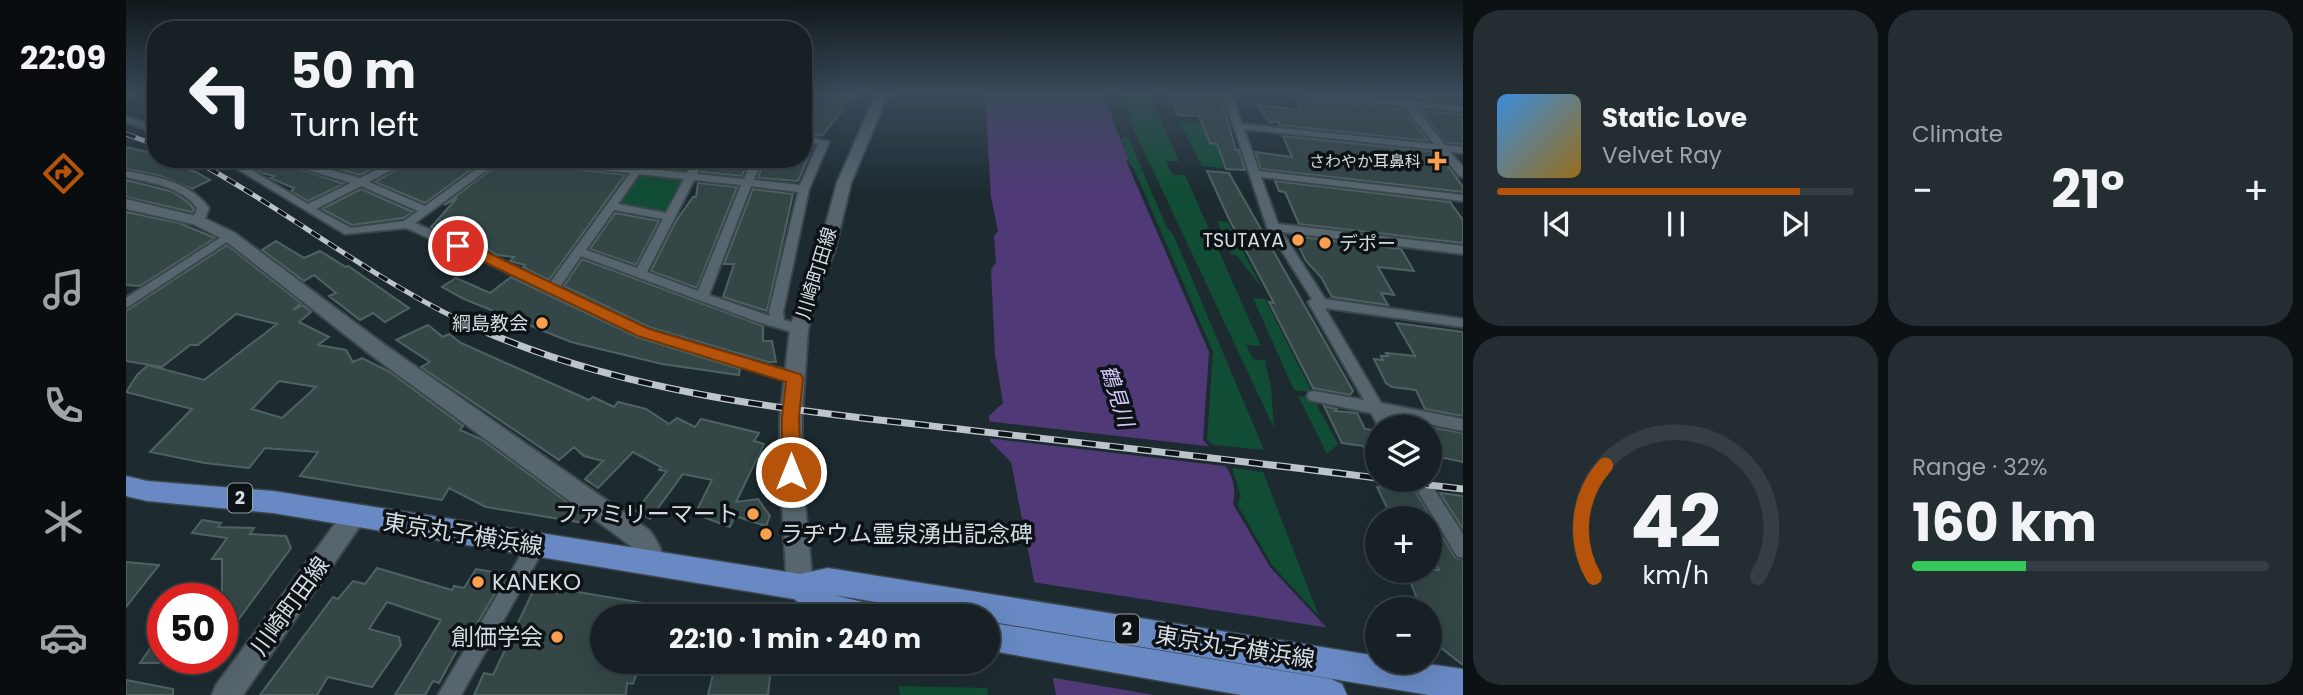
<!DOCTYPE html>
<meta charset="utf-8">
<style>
body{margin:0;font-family:Poppins,"Noto Sans JP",sans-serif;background:#232d32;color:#f1f3f6;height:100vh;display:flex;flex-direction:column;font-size:26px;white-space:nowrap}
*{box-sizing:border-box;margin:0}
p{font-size:23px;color:#9ea3a7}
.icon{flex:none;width:38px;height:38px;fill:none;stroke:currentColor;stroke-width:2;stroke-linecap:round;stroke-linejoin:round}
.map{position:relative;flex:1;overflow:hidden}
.details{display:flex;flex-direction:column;gap:10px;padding:10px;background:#0c1214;width:840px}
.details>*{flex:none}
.banner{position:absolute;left:21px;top:21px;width:665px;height:147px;border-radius:28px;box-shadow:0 7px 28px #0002,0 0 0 2px #353e42;background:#162025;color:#f1f3f6;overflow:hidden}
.tools{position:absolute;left:1239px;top:415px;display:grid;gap:14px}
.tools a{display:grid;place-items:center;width:77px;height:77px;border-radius:50%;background:#162025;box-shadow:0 7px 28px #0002,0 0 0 2px #353e42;font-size:35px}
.speed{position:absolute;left:21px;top:583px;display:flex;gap:14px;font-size:35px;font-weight:700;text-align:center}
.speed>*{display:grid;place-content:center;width:91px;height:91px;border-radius:50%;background:#162025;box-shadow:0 7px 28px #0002,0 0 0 2px #353e42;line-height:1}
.speed .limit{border:10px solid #d22;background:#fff;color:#111}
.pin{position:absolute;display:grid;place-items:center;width:60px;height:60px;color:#fff;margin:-30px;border:4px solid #fff;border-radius:50%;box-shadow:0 2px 7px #0007}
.me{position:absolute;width:77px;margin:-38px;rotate:0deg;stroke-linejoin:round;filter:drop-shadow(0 0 5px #0008)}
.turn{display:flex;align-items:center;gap:24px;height:147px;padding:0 28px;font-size:32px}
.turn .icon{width:91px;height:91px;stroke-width:2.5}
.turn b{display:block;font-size:49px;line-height:60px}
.big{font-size:52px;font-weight:700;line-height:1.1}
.details .widget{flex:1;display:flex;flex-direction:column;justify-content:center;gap:10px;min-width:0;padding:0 24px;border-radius:28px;background:#232d32}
.details .dial{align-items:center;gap:0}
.dial svg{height:182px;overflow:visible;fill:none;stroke:#353e42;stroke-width:7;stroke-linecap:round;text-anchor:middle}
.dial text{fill:#f1f3f6;stroke:none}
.song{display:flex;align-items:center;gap:21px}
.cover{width:84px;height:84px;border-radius:10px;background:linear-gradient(135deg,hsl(210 70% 55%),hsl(40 70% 35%))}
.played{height:7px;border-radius:4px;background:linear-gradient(90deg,#b45309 85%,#353e42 85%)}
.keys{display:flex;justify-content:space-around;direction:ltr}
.heat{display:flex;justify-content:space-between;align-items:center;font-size:38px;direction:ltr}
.charge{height:10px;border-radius:5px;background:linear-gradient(90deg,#34c759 32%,#353e42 0)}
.details .tiles{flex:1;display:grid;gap:10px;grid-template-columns:repeat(2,1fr)}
.trip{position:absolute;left:464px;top:604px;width:410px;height:70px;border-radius:35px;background:#162025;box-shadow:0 7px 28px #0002,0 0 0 2px #353e42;font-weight:700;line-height:70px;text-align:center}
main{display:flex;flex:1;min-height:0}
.menu{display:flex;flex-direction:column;width:126px;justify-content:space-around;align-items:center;background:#090d0f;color:#9ea3a7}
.menu .icon{width:49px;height:49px}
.menu .on{color:#b45309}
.menu b{font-size:32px;color:#f1f3f6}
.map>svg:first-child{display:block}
.green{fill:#114d35}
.water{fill:#4f3a77}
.pier{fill:#1d2b31}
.building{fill:#344646;stroke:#4f6262;stroke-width:2;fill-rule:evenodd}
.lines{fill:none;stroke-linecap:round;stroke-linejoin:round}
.street-casing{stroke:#3c474d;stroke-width:4}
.secondary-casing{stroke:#3c474d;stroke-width:4}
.primary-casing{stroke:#3c474d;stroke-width:3}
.street{fill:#57666e;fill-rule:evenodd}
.secondary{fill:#57666e;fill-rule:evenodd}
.primary{fill:#6889c3;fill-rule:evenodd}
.rail-far1-casing{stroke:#bcc5ca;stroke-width:5}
.rail-casing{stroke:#bcc5ca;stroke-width:7}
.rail-far1{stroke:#0c1215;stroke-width:3.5;stroke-dasharray:10;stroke-linecap:butt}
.rail{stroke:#0c1215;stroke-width:4.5;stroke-dasharray:14;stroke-linecap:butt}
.route{fill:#b45309;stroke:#753606;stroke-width:2}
.poi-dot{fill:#f99f4d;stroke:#0c1215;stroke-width:2.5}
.labels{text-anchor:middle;stroke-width:7;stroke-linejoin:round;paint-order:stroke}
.far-poi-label{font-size:16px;fill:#d4dce1;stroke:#0c1215;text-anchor:end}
.shield{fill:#0c1215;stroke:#989fa4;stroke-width:2}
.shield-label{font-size:18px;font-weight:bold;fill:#d4dce1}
.poi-label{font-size:19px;fill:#d4dce1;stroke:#0c1215;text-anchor:end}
.street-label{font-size:19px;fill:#d4dce1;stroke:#0c1215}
.water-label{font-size:21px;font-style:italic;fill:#d3c4fb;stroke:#0c1215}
.near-poi-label{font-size:23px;fill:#d4dce1;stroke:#0c1215;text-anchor:end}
.near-street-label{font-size:23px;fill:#d4dce1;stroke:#0c1215}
</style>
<main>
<nav class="menu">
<b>22:09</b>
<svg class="icon on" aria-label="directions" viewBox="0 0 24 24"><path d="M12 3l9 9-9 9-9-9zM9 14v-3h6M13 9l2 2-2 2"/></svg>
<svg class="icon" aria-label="music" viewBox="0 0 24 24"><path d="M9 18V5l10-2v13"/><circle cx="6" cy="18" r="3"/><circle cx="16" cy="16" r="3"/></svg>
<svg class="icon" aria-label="phone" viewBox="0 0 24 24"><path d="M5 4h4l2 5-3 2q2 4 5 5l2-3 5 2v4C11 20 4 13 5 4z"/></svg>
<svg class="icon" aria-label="climate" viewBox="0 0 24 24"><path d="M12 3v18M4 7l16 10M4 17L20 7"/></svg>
<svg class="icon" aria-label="car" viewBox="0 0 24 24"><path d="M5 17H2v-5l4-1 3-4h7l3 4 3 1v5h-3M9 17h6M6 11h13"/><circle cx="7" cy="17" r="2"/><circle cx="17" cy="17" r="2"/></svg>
</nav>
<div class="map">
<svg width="1337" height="695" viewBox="0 0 1337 695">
<rect width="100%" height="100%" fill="#1d2b31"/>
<path class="green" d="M 997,94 L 1023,94 L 1053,161 L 1040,161 L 1047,175 L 1059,175 L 1135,346 L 1120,345 L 1127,359 L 1142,361 L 1139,363 L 1145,387 L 1148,428 L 1009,132 Z
M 1053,121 L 1074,123 L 1083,143 L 1091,144 L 1098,168 L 1076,166 Z
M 995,137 L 1002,137 L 1041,228 L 1047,234 L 1138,450 L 1087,445 L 1081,440 L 1087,352 L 1008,169 L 1003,163 Z
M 516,173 L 561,178 L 543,212 L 493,204 Z
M 1091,221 L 1102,222 L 1136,288 L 1111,256 L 1105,254 Z
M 1127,298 L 1139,299 L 1186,392 L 1168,390 Z
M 1172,396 L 1187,398 L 1212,444 L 1201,454 Z
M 1106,468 L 1137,472 L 1193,616 L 1146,565 L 1111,504 L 1115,497 Z
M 772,686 L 861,688 L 862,695 L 774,695 Z"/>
<path class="water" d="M 859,94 L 974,94 L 981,104 L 1002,159 L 1001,163 L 1083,352 L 1077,440 C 1096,460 1113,475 1107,504 L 1144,567 L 1200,627 L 1228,695 L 930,695 L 885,462 L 864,441 L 863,416 L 877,403 L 869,354 L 865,270 L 870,262 L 868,236 L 872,232 L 865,197 Z"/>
<path class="pier" d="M 860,421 L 1089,447 L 1107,467 L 860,438 Z
M 906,582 L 1204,628 L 1231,695 L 1028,695 L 923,677 Z"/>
<path class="building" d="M 689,94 L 699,94 L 716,101 L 718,108 L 696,136 L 678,133 L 685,123 L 677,121 L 677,104 Z
M 1043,94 L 1094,95 L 1110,150 L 1113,150 L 1119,170 L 1100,169 L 1091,144 L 1084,143 L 1073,116 L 1052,115 Z
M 1235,94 L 1337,94 L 1337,103 L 1280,96 Z
M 1169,99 L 1277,109 L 1302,141 L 1153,125 L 1152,122 L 1143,122 L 1132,105 L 1175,110 Z
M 1295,110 L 1337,115 L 1337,144 L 1320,143 Z
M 1157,136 L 1312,152 L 1337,187 L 1337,192 L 1135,169 L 1129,152 L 1166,157 Z
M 677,144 L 687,146 L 672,181 L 632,178 L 638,159 L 677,159 Z
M 0,147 L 30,154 L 30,159 L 51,159 L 42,163 L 70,172 L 84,180 L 66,189 L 35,176 L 0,169 Z
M 135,159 L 144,159 L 218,184 L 182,201 L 165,191 L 168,188 L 144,178 L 148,176 L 136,173 L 124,165 Z
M 257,159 L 266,159 L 234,175 L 217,170 L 235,160 L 250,163 Z
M 288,159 L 359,159 L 299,203 L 249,182 Z
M 581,159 L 623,159 L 616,176 L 575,172 Z
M 378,160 L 499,175 L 423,280 L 397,267 L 399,265 L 384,261 L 388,257 L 371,255 L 347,239 L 332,239 L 305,227 L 331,198 L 318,205 Z
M 1081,171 L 1103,173 L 1227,391 L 1224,395 L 1187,388 L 1143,302 L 1148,303 L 1103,219 Z
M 0,180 L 47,192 L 63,203 L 68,209 L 66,212 L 0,197 Z
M 1149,181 L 1324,202 L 1337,220 L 1337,243 L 1173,224 L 1159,192 L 1153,191 Z
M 572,183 L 611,187 L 571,288 L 525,271 L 550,221 L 567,197 L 570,197 Z
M 235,189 L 287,212 L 277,218 L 226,225 L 196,209 Z
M 627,189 L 667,194 L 641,311 L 597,297 L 608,264 L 598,264 Z
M 0,212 L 53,223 L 89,238 L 14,286 L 0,285 Z
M 489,213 L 533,221 L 510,265 L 464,249 Z
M 1168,236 L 1275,249 L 1288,271 L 1252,267 L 1268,295 L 1255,293 L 1262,305 L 1206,297 L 1195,277 L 1180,261 Z
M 150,241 L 178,258 L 194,251 L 220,267 L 222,266 L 283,308 L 259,322 L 247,313 L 234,320 L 203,296 L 210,293 L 188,275 L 178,281 L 136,250 Z
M 101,245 L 175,303 L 167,310 L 177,305 L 185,312 L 173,322 L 203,337 L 192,345 L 220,350 L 227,362 L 236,358 L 264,372 L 337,426 L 334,430 L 355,439 L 460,516 L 458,523 L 360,507 L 323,488 L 316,500 L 174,476 L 192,452 L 139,448 L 123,468 L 79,463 L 24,452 L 66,409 L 0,392 L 11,375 L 22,365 L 78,380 L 151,324 L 110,314 L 72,345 L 64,345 L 36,367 L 0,361 L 0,311 ZM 153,381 L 190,387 L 156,418 L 126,409 Z
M 456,259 L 637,326 L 637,341 L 646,341 L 650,362 L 642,362 L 523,327 L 438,286 Z
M 385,277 L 511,337 L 614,369 L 613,375 L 536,364 L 445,342 L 338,299 L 316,287 L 330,278 L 364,293 Z
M 1270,323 L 1337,332 L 1337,416 L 1299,409 L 1290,390 L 1266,387 L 1260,383 L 1248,359 L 1257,360 L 1255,356 L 1262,356 L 1260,353 L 1289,356 Z
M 302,325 L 317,337 L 323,334 L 335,343 L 463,400 L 467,397 L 488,407 L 492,402 L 520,409 L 543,424 L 551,418 L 569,427 L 575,419 L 633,433 L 628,441 L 638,444 L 610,502 L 632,499 L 644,516 L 640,526 L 609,516 L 604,527 L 569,514 L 586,480 L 557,474 L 524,519 L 510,511 L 541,471 L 533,470 L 535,467 L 507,452 L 472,488 L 459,479 L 477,461 L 458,456 L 448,447 L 433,460 L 295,367 L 304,362 L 270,340 Z
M 1198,406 L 1211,409 L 1209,411 L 1231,413 L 1239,429 L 1248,430 L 1251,436 L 1251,471 L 1237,446 L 1216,443 Z
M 1308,428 L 1337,433 L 1337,462 L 1304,455 L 1304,429 L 1309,430 Z
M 1251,487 L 1289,491 L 1329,557 L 1337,560 L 1337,665 L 1314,647 L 1304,626 L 1304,609 L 1295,609 L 1280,570 L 1313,570 L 1304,552 L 1304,518 L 1266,518 Z
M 1314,493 L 1337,496 L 1337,529 Z
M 76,520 L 95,523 L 92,527 L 128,528 L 124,534 L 160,536 L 165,548 L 96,642 L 96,559 L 86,559 L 101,538 L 66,533 Z
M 0,562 L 33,565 L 0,607 Z
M 251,568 L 326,590 L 328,586 L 338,588 L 350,569 L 380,574 L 348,629 L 343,628 L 313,683 L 307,681 L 299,695 L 269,695 L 315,620 L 261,602 L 243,629 L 273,637 L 275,645 L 246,687 L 202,677 L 191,695 L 134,695 L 207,597 L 212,599 L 227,581 L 239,584 Z
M 410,585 L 554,609 L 553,616 L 476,616 L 476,662 L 515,662 L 507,684 L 501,683 L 500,695 L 348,695 L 358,673 L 367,675 Z
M 37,630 L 37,657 L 33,663 L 14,663 Z
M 590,662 L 637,662 L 634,673 L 644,676 L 642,695 L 582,695 Z
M 0,680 L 47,689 L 47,695 L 0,695 Z"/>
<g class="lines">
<defs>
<path id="street" d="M 0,94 L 6,94 L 0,98 Z
M 702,94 L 719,94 L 731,98 L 727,101 Z
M 1097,94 L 1105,94 L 1116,124 L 1308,144 L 1278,106 L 1181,97 L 1177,94 L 1207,94 L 1275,100 L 1279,98 L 1284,101 L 1337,106 L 1337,112 L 1289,107 L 1319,145 L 1337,147 L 1337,153 L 1324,152 L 1337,167 L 1337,177 L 1333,176 L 1313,150 L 1118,129 L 1133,171 L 1337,195 L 1337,201 L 1135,177 L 1152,224 L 1337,246 L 1337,254 L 1156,232 L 1199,299 L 1337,319 L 1337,327 L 1199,308 L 1255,403 L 1337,419 L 1337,431 L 1263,416 L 1269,427 L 1253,427 L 1245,413 L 1183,400 L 1181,396 L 1183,392 L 1188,391 L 1238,400 L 1182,302 L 1186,299 L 1141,227 Z
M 0,116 L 30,127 L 30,133 L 0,122 Z
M 677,135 L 703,142 L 683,189 L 657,312 L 658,320 L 678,326 L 680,329 L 678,332 L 673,334 L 629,321 L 455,256 L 434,287 L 522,329 L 673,374 L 675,378 L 673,382 L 668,383 L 512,335 L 349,257 L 339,248 L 328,249 L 280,228 L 219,234 L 95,159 L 108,159 L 182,204 L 225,183 L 146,159 L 170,160 L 234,178 L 272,159 L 285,159 L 243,182 L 299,206 L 364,159 L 376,159 L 289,223 L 333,242 L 345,241 L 357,251 L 424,283 L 504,173 L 401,162 L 396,159 L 432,159 L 508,167 L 514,159 L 524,159 L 517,168 L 561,173 L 569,159 L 579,159 L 571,174 L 618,179 L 626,159 L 636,159 L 628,180 L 674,185 L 692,144 L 677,141 ZM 513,174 L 558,179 L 540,213 L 492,204 ZM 568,180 L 615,185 L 572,291 L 521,272 ZM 235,186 L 292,211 L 278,221 L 225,228 L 190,209 ZM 625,186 L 672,192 L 643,312 L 644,316 L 583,295 ZM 488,210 L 537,219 L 511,268 L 460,250 Z
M 0,171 C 31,177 63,181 83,208 L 78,221 L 72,224 L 68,223 L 66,221 L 71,208 C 55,186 25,183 0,177 Z
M 103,232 L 109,236 L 107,238 L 0,308 L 0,298 Z
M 1285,480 L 1302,480 L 1337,534 L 1337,558 L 1331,556 Z
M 410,538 L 416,540 L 419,546 L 416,552 L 335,695 L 312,695 L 404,540 Z"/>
<path id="secondary" d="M 750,94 L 762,94 L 725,183 L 708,253 L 696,280 L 682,329 L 676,417 L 676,472 L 687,587 L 683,595 L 674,599 L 665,595 L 661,587 L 654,472 L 654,417 L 664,329 L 678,280 L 692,253 L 711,183 Z
M 0,199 L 78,218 L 109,233 L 259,345 L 523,530 C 533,543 541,557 534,572 L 525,575 L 516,572 L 510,552 L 505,546 L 245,355 L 97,239 L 67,224 L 0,209 Z
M 228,506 L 236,509 L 240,516 L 236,523 L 117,695 L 86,695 L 90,685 L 220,509 Z"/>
<path id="primary" d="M 0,476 L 21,481 L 147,491 L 674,574 L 702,568 L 1251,656 L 1251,662 L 1288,662 L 1337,669 L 1337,695 L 1303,695 L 861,621 L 861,616 L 834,616 L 708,595 L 753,606 L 758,616 L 690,616 L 668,599 L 147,513 L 21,501 L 0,496 Z
M 861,622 L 1205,679 L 1216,684 L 1221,695 L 1115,695 L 861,650 Z"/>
</defs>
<use href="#street" class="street-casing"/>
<use href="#secondary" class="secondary-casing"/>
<use href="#primary" class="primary-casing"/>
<use href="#street" class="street"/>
<use href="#secondary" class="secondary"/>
<use href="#primary" class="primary"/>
<defs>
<path id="rail-far1" d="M 0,134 L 30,145
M 66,159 C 165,212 254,286 357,331"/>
<path id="rail" d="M 353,329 C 501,394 664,410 824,428 C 966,444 1109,460 1251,478
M 1261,480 L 1337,489"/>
</defs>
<use href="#rail-far1" class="rail-far1-casing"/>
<use href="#rail" class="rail-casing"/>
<use href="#rail-far1" class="rail-far1"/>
<use href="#rail" class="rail"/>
</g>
<linearGradient id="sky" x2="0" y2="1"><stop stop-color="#10181b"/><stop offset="0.49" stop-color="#3a4a5a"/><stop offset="1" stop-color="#3a4a5a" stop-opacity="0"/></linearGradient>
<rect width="1337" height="191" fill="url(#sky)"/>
<path class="route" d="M 341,240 L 358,251 L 523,329 L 674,374 L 677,378 L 673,417 L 675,472 L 672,478 L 665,480 L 659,478 L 656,472 L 656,417 L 660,382 L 512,336 L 348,257 L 338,248 L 332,250 L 325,246 Z"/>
<g class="poi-dot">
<path d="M1307.5 150.5h7v7h7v7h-7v7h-7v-7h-7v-7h7z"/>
<circle cx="1172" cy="240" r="7"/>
<circle cx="1199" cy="243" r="7"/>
<circle cx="416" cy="323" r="7"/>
<circle cx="627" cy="514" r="7"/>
<circle cx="640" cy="534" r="7"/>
<circle cx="352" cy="582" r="7"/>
<circle cx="431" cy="637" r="7"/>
</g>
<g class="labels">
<g class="far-poi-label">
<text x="1295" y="167">さわやか耳鼻科</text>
</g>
<g class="shield">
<rect x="102" y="483.5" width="24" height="29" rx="5"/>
<rect x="989" y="614.5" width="24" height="29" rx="5"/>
</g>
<g class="shield-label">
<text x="114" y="504">2</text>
<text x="1001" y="635">2</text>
</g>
<g class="poi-label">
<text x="1158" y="247">TSUTAYA</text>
<text x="1213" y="250" text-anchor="start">デポー</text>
<text x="402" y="330">綱島教会</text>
</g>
<g class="street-label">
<text transform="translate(690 273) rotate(-73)" y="7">川崎町田線</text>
</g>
<g class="water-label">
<text transform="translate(991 396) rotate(72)" y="7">鶴見川</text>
</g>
<g class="near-poi-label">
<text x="613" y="522">ファミリーマート</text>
<text x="654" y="542" text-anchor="start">ラヂウム霊泉湧出記念碑</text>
<text x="366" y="590" text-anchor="start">KANEKO</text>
<text x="417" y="645">創価学会</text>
</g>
<g class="near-street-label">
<text transform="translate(337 534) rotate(9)" y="8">東京丸子横浜線</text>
<text transform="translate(164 606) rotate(-54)" y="8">川崎町田線</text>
<text transform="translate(1109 647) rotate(9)" y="8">東京丸子横浜線</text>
</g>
</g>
</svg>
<div class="tools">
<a><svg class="icon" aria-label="layers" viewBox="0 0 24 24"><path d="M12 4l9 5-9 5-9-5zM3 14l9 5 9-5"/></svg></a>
<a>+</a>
<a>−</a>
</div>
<div class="speed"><div class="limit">50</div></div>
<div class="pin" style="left:332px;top:246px;background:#d93025"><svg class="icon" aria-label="arrive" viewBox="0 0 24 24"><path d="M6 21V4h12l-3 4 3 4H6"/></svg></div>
<svg class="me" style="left:665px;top:472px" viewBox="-20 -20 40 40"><circle r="17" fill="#b45309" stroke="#fff" stroke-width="3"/><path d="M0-11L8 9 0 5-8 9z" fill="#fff"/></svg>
<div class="trip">22:10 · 1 min · 240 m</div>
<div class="banner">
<div class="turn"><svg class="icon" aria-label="left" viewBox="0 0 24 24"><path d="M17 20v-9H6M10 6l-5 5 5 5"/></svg><div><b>50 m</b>Turn left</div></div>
</div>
</div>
<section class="details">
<div class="tiles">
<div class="widget">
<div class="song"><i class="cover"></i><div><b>Static Love</b><p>Velvet Ray</p></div></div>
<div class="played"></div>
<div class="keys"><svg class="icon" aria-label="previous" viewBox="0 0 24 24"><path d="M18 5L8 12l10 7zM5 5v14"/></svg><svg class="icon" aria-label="pause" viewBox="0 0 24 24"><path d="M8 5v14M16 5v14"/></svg><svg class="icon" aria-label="next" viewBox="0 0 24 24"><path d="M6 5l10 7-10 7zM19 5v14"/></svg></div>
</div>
<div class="widget"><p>Climate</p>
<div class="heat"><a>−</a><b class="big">21°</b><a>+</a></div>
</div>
<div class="widget dial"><svg viewBox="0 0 100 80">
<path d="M14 69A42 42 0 1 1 86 69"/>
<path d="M14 69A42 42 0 0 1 19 20" stroke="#b45309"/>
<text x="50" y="56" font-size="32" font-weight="700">42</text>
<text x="50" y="72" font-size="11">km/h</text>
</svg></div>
<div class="widget"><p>Range · 32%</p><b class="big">160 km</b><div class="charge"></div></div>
</div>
</section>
</main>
